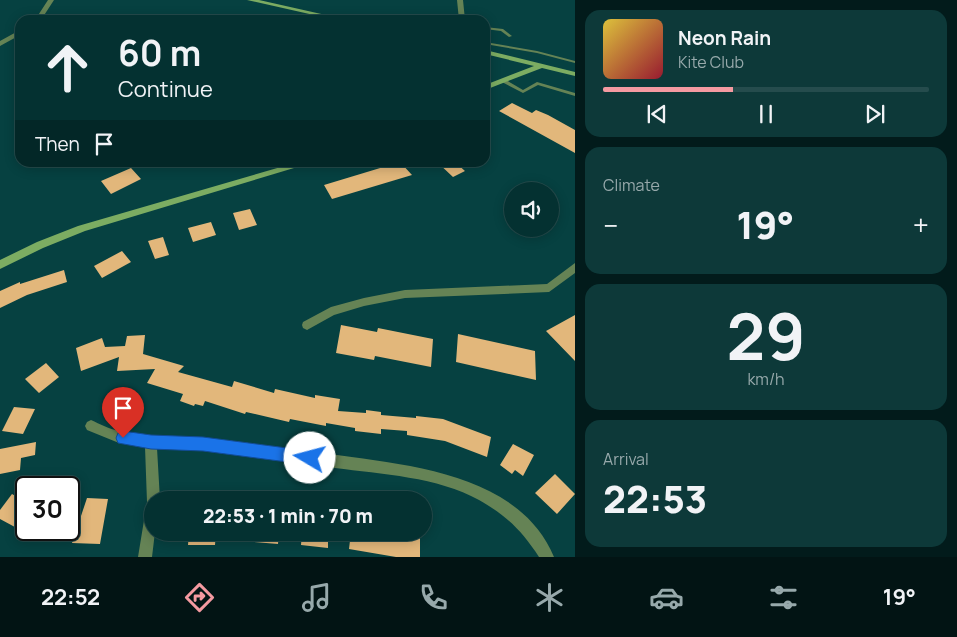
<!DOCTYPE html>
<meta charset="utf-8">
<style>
body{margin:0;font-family:Manrope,sans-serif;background:#0d3939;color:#f1f3f6;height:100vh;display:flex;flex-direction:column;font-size:19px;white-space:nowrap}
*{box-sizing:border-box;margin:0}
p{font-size:16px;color:#97a9ab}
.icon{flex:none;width:28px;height:28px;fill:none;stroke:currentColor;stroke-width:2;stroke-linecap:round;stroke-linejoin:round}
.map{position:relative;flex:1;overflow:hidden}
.panel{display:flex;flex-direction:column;gap:10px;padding:10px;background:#021b1b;width:382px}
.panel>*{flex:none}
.hud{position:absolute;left:15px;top:15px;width:475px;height:152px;border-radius:15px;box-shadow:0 2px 12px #0003,0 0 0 1px #254c4d;background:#043131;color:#f1f3f6;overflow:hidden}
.buttons{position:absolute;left:504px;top:182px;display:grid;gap:10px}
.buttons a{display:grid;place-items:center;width:55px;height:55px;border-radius:50%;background:#043131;box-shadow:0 2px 12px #0003,0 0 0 1px #254c4d;font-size:25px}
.speed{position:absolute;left:15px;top:476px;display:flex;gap:10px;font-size:25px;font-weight:700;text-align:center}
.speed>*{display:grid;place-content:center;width:65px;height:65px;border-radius:50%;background:#043131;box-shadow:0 2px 12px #0003,0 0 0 1px #254c4d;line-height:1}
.speed .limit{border:2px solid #111;border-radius:8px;background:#fff;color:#111}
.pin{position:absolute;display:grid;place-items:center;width:42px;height:42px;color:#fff;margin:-51px -21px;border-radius:50% 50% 50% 0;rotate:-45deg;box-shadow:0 0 5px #0007}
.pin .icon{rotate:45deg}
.me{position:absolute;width:55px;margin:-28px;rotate:278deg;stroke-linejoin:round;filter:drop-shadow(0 0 4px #0008)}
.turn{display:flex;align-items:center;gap:18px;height:105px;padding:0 20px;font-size:22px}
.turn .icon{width:65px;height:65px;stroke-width:2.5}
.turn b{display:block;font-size:35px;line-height:42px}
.then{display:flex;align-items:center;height:48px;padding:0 20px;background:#0003;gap:10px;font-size:19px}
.big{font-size:38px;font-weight:800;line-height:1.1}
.panel .widget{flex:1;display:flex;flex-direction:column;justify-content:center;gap:8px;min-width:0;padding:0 18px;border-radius:15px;background:#0d3939}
.panel .dial{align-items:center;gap:0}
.dial b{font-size:65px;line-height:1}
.song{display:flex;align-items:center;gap:15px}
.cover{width:60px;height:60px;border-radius:8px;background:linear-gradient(135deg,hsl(50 70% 55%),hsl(350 70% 35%))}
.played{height:5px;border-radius:2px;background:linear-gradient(90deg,#f49aa1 40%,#254c4d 40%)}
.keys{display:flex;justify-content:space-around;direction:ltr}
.heat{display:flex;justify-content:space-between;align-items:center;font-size:28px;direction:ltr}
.trip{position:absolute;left:144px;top:491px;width:288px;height:50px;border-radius:25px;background:#043131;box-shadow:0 2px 12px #0003,0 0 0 1px #254c4d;font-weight:800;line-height:50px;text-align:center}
.tab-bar{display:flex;height:80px;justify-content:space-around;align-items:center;background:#021414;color:#97a9ab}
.tab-bar .icon{width:35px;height:35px}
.tab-bar .current{color:#f49aa1}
.tab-bar b{font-size:22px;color:#f1f3f6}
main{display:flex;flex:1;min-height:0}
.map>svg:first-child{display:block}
.building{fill:#e2b77b}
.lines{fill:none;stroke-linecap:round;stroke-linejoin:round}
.lane{fill:#658355;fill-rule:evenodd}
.street{fill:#658355;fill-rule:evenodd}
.secondary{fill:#7cac62;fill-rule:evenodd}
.route{fill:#1a73e8;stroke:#114b97}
</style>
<main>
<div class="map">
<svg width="575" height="557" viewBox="0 0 575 557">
<rect width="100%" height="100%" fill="#064141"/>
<path class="building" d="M 512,103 L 532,113 L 536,110 L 548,115 L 575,130 L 575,153 L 499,111 Z
M 400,162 L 412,175 L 332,199 L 324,185 Z
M 437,162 L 455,162 L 465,171 L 453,177 Z
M 131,168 L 141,179 L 111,194 L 101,181 Z
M 250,209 L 257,225 L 239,230 L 233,213 Z
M 211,222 L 216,235 L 193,242 L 188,228 Z
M 163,237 L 169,255 L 155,259 L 148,241 Z
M 122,251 L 131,262 L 102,278 L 94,266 Z
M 64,270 L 67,282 L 27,295 L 0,308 L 0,291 L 20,282 L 20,284 Z
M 575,315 L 575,361 L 546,331 Z
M 341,325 L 377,332 L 378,328 L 433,339 L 431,367 L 375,356 L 374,360 L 336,353 Z
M 458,334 L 535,351 L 536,380 L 456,362 Z
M 145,335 L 143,354 L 184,366 L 178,372 L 232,387 L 234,381 L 274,393 L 275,389 L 315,398 L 315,395 L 340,399 L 338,411 L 366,413 L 366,410 L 381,412 L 381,415 L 416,418 L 416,416 L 443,419 L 491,437 L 487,457 L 445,441 L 407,435 L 407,431 L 381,429 L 381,434 L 355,431 L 355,428 L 326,423 L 326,426 L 290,419 L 289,422 L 246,412 L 245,414 L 205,401 L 203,406 L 195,404 L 194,406 L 180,401 L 183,394 L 147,383 L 155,369 L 117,371 L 119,357 L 81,371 L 76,348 L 102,338 L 105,347 L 125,346 L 127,336 Z
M 46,363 L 59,377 L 39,393 L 25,379 Z
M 14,407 L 35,409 L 23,434 L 2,431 Z
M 36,442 L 35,455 L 21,458 L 20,470 L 0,474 L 0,449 Z
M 513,444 L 534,455 L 523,476 L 515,470 L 512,474 L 500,465 Z
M 555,474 L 575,494 L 557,514 L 535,493 Z
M 12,494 L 26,502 L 26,533 L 0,519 L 0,510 Z
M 87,498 L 108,499 L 100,544 L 72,543 Z
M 189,532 L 216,532 L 215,545 L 188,545 Z
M 244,532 L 279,532 L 278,544 L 243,541 Z
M 302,532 L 328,532 L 328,548 L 301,545 Z
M 351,532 L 420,532 L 420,557 L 396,557 L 349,549 Z"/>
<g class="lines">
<path class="lane" d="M 485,27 L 503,29 L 512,36 L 509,37 L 501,31 L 485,29 Z
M 485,42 L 537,51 L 575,61 L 575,63 L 537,53 L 485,44 Z
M 502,80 L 506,80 L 523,90 L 537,82 L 575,93 L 575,96 L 538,85 L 523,93 L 502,82 Z"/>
<path class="street" d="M 48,0 L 54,0 L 41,20 L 35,20 Z
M 457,0 L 463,0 L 465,20 L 459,20 Z
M 20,30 L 20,35 L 0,46 L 0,41 Z
M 575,263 L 575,273 L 549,292 L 405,298 L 364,306 L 334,315 L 307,330 L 303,328 L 302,325 L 303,322 L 331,307 L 364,298 L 405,290 L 547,284 Z
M 91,420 C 100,424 109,429 119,431 C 147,438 177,435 206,438 C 248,442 289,449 330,454 C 407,465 519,473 554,557 L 539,557 C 522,531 507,516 479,500 C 438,477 381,474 335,468 C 276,459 217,450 157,448 L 160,500 L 152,500 L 152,532 L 155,532 L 152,557 L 138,557 L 147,502 L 145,447 L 119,443 L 87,430 L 85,426 L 87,422 Z"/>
<path class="secondary" d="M 247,0 L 259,0 L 348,20 L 336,20 Z
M 485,50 L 575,72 L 575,76 L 542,68 L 485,90 L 485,85 L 534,66 L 485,54 Z
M 298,162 L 314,162 L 85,231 L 43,248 L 0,269 L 0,260 L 37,242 L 78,226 Z"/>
</g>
<path class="route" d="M 123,431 L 151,435 L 203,437 L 310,451 L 316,453 L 318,458 L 316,463 L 310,465 L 203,451 L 151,449 L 118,443 L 116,438 L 118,433 Z"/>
</svg>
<div class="buttons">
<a><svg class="icon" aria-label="sound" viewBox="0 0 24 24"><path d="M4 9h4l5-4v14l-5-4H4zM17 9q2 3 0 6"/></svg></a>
</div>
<div class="speed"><div class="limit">30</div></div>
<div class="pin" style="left:123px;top:438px;background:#d93025"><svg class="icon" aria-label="arrive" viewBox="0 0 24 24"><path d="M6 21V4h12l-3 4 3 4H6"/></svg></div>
<svg class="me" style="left:310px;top:458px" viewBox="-20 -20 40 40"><circle r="19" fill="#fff"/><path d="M0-13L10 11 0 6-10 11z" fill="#1a73e8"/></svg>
<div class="trip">22:53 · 1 min · 70 m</div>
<div class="hud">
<div class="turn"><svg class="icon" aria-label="ahead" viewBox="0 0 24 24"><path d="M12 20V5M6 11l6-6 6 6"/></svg><div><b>60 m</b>Continue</div></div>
<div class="then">Then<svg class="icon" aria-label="arrive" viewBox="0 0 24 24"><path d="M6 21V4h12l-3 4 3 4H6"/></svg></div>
</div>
</div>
<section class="panel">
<div class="widget">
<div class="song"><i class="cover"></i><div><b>Neon Rain</b><p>Kite Club</p></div></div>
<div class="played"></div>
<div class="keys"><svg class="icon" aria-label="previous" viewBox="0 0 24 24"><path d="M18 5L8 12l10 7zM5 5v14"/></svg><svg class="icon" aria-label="pause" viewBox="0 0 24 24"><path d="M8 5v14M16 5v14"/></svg><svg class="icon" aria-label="next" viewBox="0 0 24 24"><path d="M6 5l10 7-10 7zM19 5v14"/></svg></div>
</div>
<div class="widget"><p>Climate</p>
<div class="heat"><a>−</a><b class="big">19°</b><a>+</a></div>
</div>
<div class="widget dial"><b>29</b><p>km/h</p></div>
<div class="widget"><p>Arrival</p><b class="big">22:53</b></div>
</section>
</main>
<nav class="tab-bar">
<b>22:52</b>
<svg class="icon current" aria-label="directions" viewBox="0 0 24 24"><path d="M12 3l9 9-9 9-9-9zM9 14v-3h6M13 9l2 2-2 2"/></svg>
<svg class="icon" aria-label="music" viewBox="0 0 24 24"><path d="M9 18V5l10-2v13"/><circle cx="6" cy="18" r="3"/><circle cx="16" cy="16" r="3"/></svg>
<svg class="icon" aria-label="phone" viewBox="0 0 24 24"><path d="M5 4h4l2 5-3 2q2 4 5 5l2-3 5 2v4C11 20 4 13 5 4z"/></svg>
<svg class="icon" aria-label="climate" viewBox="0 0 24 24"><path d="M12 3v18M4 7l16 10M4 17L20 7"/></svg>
<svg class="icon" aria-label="car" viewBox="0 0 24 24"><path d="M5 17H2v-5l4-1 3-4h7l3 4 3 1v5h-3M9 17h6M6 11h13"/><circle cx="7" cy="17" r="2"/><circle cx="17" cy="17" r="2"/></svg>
<svg class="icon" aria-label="filters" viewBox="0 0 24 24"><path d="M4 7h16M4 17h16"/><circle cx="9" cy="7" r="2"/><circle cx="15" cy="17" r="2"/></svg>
<b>19°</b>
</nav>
